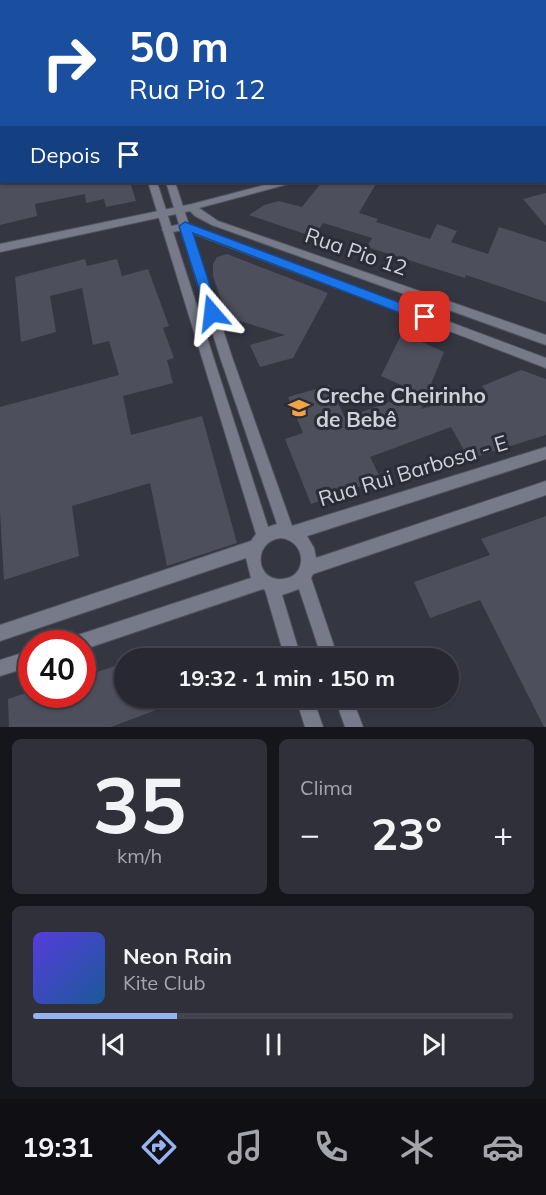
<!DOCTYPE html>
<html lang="pt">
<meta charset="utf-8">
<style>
body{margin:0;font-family:Mulish,sans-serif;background:#2f303a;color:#f1f3f6;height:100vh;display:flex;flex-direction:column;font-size:22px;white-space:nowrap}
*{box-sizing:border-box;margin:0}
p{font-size:20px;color:#a4a6ac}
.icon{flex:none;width:33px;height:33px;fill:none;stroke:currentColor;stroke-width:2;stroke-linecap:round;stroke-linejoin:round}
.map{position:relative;height:727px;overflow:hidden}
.details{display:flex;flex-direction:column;gap:12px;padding:12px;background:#15161c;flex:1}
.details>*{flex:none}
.hud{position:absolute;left:0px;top:0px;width:546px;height:183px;box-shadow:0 2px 4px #0004,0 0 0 2px #43444d;background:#1a4fa0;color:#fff;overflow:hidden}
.speed{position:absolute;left:18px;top:630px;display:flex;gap:12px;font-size:30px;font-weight:700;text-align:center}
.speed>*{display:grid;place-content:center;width:78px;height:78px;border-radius:50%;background:#272832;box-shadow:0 2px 4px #0004,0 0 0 2px #43444d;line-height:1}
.speed .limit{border:9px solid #d22;background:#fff;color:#111}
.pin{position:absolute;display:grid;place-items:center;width:51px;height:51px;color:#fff;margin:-26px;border-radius:12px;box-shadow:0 3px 9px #0006}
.me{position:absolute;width:66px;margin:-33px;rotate:343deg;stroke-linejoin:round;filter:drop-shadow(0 0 4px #0008)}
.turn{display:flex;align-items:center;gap:21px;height:126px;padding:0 30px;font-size:27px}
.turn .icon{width:78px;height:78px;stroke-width:2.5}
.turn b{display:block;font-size:42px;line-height:51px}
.then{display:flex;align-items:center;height:57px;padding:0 30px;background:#0003;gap:12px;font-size:22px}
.big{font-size:45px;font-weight:700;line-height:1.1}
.details .tile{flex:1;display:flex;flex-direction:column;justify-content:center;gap:9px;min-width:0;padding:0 21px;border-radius:9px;background:#2f303a}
.details .dial{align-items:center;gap:0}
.dial b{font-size:78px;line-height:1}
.song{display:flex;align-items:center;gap:18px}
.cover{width:72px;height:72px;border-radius:9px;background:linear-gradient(135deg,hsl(250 70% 55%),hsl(210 70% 35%))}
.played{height:6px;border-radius:3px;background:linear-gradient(90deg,#95b2f1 30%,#43444d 30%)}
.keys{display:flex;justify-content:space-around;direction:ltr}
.heat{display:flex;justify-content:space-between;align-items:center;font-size:33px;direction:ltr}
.details .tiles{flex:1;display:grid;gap:12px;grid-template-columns:1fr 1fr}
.tile:last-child{grid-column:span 2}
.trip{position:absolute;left:114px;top:648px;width:345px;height:60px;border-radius:30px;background:#272832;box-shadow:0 2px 4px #0004,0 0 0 2px #43444d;font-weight:700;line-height:60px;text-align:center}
.tabs{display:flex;height:96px;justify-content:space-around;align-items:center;background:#101014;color:#a4a6ac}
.tabs .icon{width:42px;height:42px}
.tabs .current{color:#95b2f1}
.tabs b{font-size:27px;color:#f1f3f6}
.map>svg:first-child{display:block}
.building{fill:#4d505c}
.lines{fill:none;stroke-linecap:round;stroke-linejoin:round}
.minor-casing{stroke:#51545e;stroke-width:2}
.tertiary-casing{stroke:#51545e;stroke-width:2}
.minor{fill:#777a88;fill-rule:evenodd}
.tertiary{fill:#777a88;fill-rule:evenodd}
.route{fill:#1a73e8;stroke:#114b97;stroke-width:1.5}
.labels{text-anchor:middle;stroke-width:6;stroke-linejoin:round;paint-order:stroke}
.street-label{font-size:21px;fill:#cfd1d9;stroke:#2a2c38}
.poi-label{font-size:21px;font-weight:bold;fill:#cfd1d9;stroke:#2a2c38;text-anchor:start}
</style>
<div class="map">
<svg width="546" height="727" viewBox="0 0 546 727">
<rect width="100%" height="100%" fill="#343642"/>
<path class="building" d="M 0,182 L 130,182 L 136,201 L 106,207 L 104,199 L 86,203 L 85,194 L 35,204 L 37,216 L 0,225 Z
M 322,182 L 377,182 L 359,213 L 378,219 L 376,222 L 430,239 L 437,224 L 457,231 L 451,242 L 488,254 L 499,227 L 546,242 L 546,302 L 466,275 L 465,278 L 367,247 L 372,238 L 323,223 L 314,237 L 249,215 L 264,205 L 279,201 L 302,207 Z
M 546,193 L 546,226 L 523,199 Z
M 227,254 L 328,293 L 293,358 L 260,367 L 250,345 L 285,335 L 227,317 L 213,276 L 213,264 L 217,257 Z
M 85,259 L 87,266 L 117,259 L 122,276 L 148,269 L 169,326 L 163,328 L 174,358 L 167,360 L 173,383 L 123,396 L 131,435 L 202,416 L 237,543 L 167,566 L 150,483 L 72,506 L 79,556 L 4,580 L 0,511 L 0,407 L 119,375 L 109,341 L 93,345 L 82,288 L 50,296 L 56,332 L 21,342 L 15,277 Z
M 402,333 L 444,352 L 421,409 L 486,391 L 482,386 L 521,370 L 546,379 L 546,435 L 469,459 L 451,427 L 370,457 L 381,479 L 311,504 L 285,439 L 303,433 L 288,397 L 330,385 L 345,418 L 417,392 L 381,376 Z
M 546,516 L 546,727 L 544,727 L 480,600 L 430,618 L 414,582 L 490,555 L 481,539 Z
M 124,663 L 124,698 L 185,699 L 111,727 L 9,727 L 8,699 L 32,691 L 32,694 L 82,694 L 82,677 Z"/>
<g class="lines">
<defs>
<path id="minor" d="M 348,0 L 355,0 L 356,2 L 349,2 Z
M 479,0 L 485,0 L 486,2 L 479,2 Z
M 544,93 L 546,93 L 546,98 L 544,98 Z
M 276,182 L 290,182 L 288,184 L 199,208 L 218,221 L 546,335 L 546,345 L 212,225 L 195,216 L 190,211 L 0,252 L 0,244 L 192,204 Z
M 185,223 L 546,358 L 546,368 L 184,230 L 167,233 L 162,230 L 163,228 Z"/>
<path id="tertiary" d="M 89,0 L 95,0 L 95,2 L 89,2 Z
M 105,0 L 111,0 L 111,2 L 105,2 Z
M 381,0 L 393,0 L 378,2 Z
M 426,0 L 437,0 L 423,2 Z
M 0,62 L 2,62 L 2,66 L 0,66 Z
M 148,182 L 157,182 L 268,527 L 277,524 L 220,357 L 166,182 L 175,182 L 232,357 L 292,526 L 546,447 L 546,459 L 307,536 L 314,548 L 316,558 L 546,481 L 546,495 L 313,574 L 311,578 L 338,658 L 322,658 L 299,589 L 282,595 L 301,658 L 285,658 L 265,590 L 263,589 L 82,650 L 82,644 L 67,644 L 69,638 L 75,636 L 251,578 L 246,558 L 0,641 L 0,625 L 251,541 L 256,534 ZM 281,538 C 307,541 308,577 283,579 C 255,582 252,541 281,538 Z
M 32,650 L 32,666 L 0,676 L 0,660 Z
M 296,698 L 313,698 L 323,727 L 305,727 Z
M 335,698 L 352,698 L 363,727 L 345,727 Z"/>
</defs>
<use href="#minor" class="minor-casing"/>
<use href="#tertiary" class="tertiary-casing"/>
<use href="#minor" class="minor"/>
<use href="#tertiary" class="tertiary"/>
</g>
<path class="route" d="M 185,222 L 430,314 L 432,317 L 430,321 L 421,321 L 193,233 L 219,313 L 217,317 L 208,317 L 179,226 Z"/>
<defs>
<symbol id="school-bare" viewBox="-9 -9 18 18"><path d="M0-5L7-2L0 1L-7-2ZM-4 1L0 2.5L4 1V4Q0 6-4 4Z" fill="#f3a442" stroke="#2a2c38" stroke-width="2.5" paint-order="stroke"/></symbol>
</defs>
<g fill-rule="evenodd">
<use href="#school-bare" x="284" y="393" width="30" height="30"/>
</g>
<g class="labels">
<g class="street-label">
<text transform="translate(356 252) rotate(19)" y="7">Rua Pio 12</text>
<text transform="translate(413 471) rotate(-17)" y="7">Rua Rui Barbosa - E</text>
</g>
<g class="poi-label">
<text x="316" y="403">Creche Cheirinho<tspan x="316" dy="24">de Bebê</tspan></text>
</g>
</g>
</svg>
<div class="speed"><div class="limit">40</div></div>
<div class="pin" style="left:425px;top:317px;background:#d93025"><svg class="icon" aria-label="arrive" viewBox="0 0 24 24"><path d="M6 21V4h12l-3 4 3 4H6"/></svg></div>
<svg class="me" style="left:212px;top:313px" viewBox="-20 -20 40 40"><path d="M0-17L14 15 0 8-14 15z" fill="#1a73e8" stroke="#fff" stroke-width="4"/></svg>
<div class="trip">19:32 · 1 min · 150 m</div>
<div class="hud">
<div class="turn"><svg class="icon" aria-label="right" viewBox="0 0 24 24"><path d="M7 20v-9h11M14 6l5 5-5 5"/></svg><div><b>50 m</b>Rua Pio 12</div></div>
<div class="then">Depois<svg class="icon" aria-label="arrive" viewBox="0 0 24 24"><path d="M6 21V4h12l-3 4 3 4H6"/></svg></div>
</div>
</div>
<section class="details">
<div class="tiles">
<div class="tile dial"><b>35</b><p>km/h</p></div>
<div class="tile"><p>Clima</p>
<div class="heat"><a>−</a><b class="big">23°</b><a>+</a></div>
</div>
<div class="tile">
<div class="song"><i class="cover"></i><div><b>Neon Rain</b><p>Kite Club</p></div></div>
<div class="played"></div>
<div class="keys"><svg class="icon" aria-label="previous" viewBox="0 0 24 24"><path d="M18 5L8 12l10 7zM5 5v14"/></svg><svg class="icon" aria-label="pause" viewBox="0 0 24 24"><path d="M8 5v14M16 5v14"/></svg><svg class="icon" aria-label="next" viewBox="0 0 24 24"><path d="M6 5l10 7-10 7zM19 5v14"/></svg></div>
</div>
</div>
</section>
<nav class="tabs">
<b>19:31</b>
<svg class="icon current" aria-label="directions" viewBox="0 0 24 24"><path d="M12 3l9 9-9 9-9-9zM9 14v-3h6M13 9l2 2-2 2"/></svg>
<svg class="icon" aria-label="music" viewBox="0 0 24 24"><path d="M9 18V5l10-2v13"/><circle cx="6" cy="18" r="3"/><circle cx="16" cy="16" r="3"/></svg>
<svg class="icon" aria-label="phone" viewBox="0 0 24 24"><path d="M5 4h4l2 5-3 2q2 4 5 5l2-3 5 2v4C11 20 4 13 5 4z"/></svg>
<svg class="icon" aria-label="climate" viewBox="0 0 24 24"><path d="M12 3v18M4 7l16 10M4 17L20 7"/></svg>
<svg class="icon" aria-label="car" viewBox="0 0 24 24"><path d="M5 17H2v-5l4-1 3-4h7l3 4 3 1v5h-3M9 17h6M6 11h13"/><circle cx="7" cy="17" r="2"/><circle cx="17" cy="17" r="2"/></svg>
</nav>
